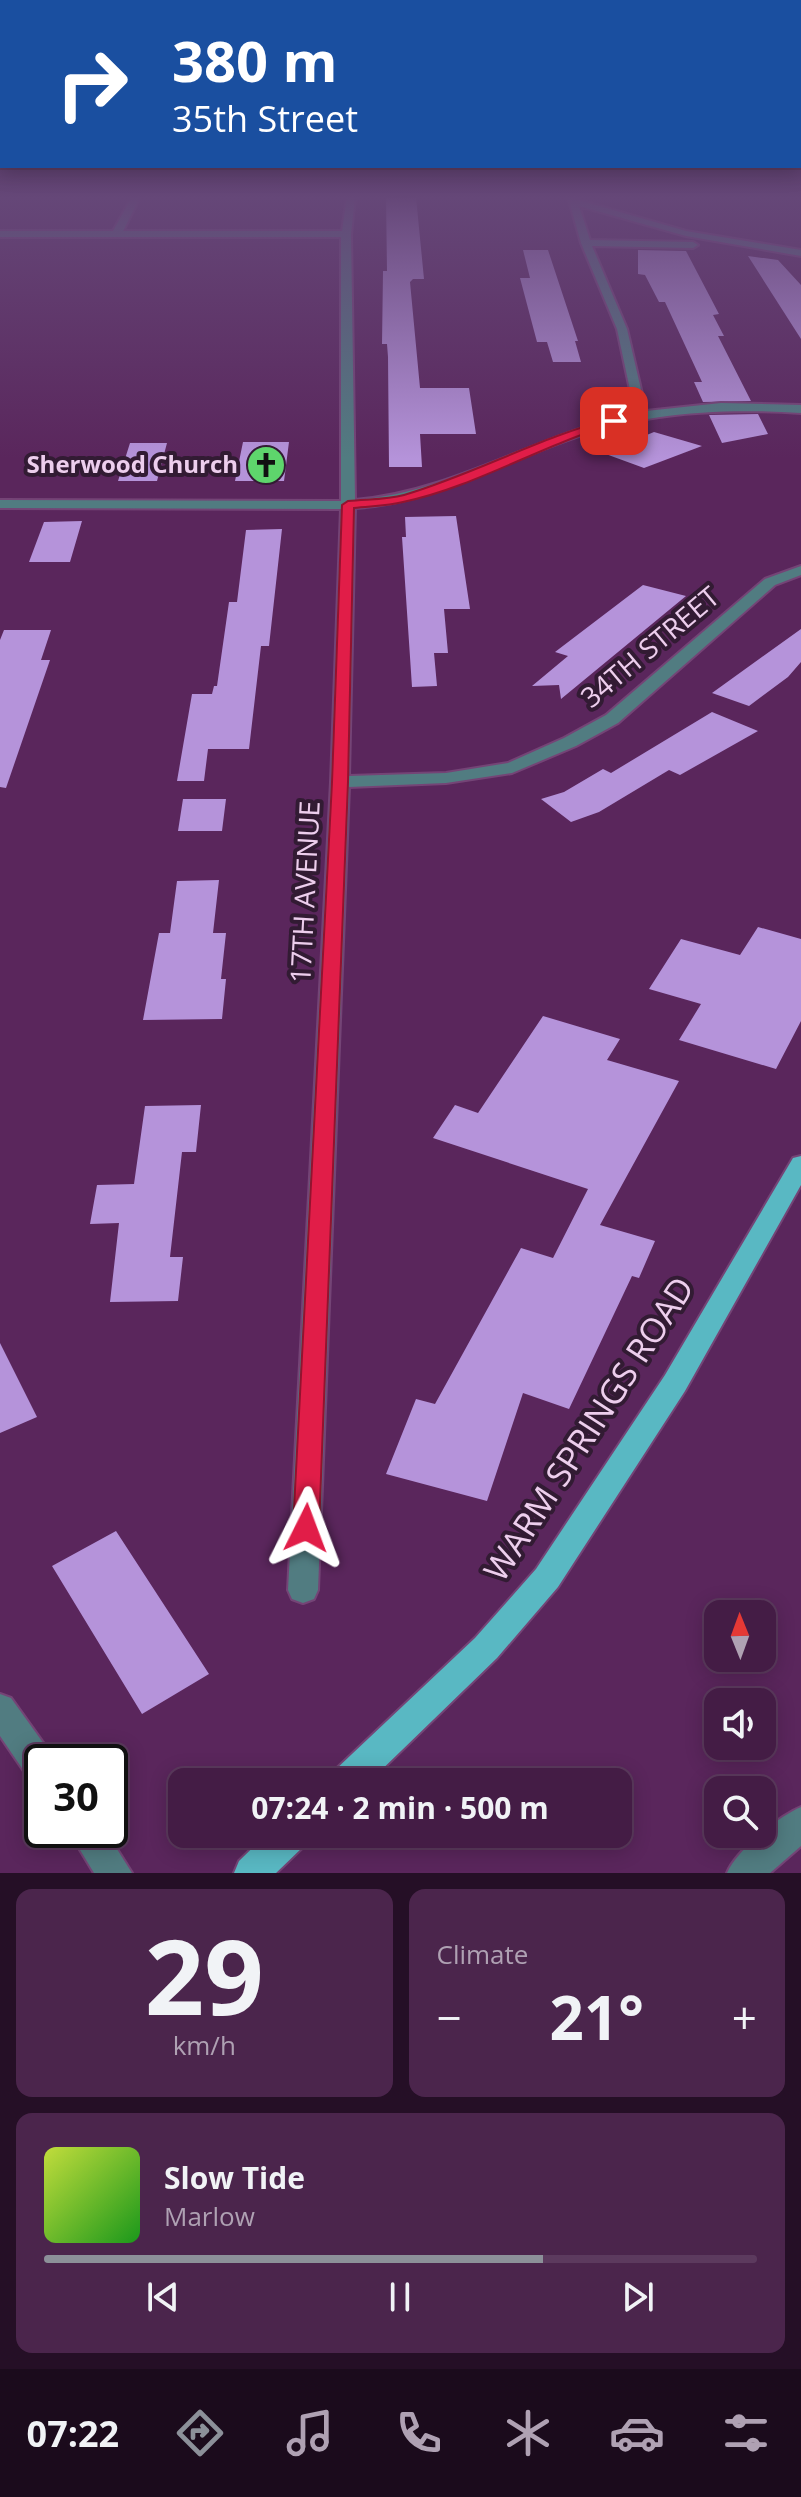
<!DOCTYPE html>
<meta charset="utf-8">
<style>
body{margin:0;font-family:"Open Sans",sans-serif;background:#4b254c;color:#f1f3f6;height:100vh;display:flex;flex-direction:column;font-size:30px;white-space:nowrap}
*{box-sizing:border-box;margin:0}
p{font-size:26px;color:#afa1b3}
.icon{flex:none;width:44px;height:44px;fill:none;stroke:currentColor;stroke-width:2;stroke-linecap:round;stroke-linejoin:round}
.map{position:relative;height:1873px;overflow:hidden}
.side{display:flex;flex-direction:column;gap:16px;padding:16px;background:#250f26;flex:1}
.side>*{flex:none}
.guide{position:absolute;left:0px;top:0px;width:802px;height:168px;box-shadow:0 4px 20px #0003,0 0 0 2px #5c3a5e;background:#1a4fa0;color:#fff;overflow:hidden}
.needle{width:52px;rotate:359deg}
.buttons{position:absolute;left:704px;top:1600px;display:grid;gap:16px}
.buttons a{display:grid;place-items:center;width:72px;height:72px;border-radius:16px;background:#441c45;box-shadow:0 4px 20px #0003,0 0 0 2px #5c3a5e;font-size:40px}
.speed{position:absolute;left:24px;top:1744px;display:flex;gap:16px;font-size:40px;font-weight:700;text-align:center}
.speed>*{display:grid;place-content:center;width:104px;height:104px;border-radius:50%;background:#441c45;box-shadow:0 4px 20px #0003,0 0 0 2px #5c3a5e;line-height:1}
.speed .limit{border:4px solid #111;border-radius:12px;background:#fff;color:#111}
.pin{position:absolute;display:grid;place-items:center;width:68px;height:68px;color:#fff;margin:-34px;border-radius:16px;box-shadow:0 4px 12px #0006}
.me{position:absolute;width:88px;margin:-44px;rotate:3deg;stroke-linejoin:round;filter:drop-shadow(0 0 6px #0008)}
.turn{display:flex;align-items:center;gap:28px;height:168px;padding:0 40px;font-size:36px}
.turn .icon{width:104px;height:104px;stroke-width:2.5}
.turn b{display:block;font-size:56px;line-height:68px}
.big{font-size:60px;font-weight:700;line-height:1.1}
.side .tile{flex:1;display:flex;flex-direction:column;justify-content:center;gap:12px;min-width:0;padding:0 28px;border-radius:16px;background:#4b254c}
.side .dial{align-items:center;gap:0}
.dial b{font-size:104px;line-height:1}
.song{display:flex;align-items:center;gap:24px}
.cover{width:96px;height:96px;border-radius:12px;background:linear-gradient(135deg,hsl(70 70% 55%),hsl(120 70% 35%))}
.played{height:8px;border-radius:4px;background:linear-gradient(90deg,#8c9099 70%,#5c3a5e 70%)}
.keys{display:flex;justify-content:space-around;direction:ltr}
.heat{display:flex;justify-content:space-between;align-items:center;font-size:44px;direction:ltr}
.side .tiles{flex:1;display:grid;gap:16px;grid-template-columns:1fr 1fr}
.tile:last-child{grid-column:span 2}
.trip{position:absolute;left:168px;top:1768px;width:464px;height:80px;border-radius:16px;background:#441c45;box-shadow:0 4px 20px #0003,0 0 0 2px #5c3a5e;font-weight:700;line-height:80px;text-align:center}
.tabs{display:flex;height:128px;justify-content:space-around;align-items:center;background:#1b0b1c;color:#afa1b3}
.tabs .icon{width:56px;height:56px}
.tabs .on{color:#8c9099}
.tabs b{font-size:36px;color:#f1f3f6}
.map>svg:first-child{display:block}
.building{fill:#b593da}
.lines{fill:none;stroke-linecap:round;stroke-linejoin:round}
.minor-casing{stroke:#744476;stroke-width:4}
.major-casing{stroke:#744476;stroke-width:4}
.minor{fill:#517c81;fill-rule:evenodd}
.major{fill:#59b8c3;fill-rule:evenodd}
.route{fill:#e11d48;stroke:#92132f;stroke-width:2}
.labels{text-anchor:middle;stroke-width:8;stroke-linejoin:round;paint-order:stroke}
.far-poi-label{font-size:24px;font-weight:bold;fill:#edceed;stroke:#321b33;text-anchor:end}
.street-label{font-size:28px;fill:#edceed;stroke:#321b33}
.near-street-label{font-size:34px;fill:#edceed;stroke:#321b33}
</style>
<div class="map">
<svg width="801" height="1873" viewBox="0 0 801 1873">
<rect width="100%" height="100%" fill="#5a265c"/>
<path class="building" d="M 386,197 L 416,197 L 424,279 L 413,279 L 410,282 L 420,388 L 469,388 L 476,434 L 420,434 L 422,467 L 389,467 L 388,357 L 387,344 L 382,344 L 383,271 L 387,271 Z
M 523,250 L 548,250 L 578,341 L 575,341 L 581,362 L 553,362 L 547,342 L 537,342 L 520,278 L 530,278 Z
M 638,250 L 686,251 L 719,314 L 713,315 L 724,336 L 718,336 L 751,401 L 703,402 L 694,382 L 702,382 L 665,302 L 659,302 L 645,275 L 638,274 Z
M 748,256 L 778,260 L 801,285 L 801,339 Z
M 758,414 L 768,434 L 722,443 L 709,415 Z
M 654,432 L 702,446 L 644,468 L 603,453 Z
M 243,442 L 289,442 L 284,481 L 235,481 Z
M 130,443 L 167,443 L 157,481 L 118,481 Z
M 456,516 L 470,609 L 444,609 L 448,653 L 434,653 L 437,686 L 412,687 L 402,537 L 406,537 L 405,517 Z
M 82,521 L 70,562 L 29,562 L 44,522 Z
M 282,529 L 269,646 L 261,646 L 249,749 L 208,749 L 204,781 L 177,781 L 192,694 L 212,694 L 214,686 L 217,686 L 229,602 L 237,602 L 246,530 Z
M 643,585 L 686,596 L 561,699 L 559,685 L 532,686 L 568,656 L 555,652 Z
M 801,629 L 801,662 L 788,677 L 749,706 L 712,693 Z
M 4,630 L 51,630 L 41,660 L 50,660 L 6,788 L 0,787 L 0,640 Z
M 712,712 L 758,731 L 680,775 L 669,770 L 599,812 L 571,822 L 541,799 L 564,792 L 603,769 L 611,773 Z
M 183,799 L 226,799 L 222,831 L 178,831 Z
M 219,880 L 213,933 L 226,933 L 221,979 L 226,979 L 222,1019 L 143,1020 L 159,933 L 170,933 L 177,881 Z
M 758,927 L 801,939 L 801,1021 L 776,1069 L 679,1040 L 701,1004 L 649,989 L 681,939 L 740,955 Z
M 543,1016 L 620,1039 L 607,1060 L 679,1081 L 600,1225 L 655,1241 L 639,1278 L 632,1276 L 569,1409 L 523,1393 L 487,1501 L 386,1474 L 416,1399 L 435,1404 L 521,1248 L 553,1258 L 588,1189 L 433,1138 L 455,1105 L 478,1113 Z
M 201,1105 L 196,1152 L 182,1152 L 170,1257 L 183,1257 L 178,1301 L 110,1302 L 119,1223 L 90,1224 L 97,1185 L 134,1184 L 145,1106 Z
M 0,1343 L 37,1417 L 0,1433 Z
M 116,1531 L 209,1674 L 142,1714 L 52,1566 Z"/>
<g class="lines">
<defs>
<path id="minor" d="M 132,197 L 140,197 L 123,231 L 342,231 L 347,197 L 355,197 L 351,234 L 355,500 C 454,492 538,434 635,413 L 617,329 L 581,243 L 568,197 L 686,231 L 801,250 L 801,256 L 686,236 L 579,206 L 590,240 L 693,242 L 698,245 L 693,248 L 592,246 L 627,329 L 646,411 L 721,403 L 801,405 L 801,413 C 723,408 647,412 573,438 C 497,464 437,502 355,508 L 349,776 L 446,773 L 508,763 L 564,738 L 606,715 L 765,579 L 801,566 L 801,575 L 775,585 L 618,723 L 576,746 L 512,773 L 446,783 L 349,787 L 318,1590 L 314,1599 L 303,1603 L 292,1599 L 288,1590 L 331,782 L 341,509 L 0,508 L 0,500 L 341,501 L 341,237 L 0,237 L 0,231 L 113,231 Z
M 0,1694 L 11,1698 L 54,1758 L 55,1762 L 42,1762 L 42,1785 L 30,1780 L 0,1736 Z
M 801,1807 L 801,1846 L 770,1873 L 727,1873 C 736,1851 779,1816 801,1807 Z
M 68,1830 L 105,1830 L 132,1873 L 94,1873 Z"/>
<path id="major" d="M 801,1156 L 801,1185 L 685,1391 L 558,1587 L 497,1658 L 369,1782 L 329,1782 L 334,1771 L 475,1638 L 536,1569 L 665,1375 L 793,1158 Z
M 267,1834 L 309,1834 L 304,1846 L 276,1873 L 234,1873 L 239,1861 Z"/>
</defs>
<use href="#minor" class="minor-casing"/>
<use href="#major" class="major-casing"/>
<use href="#minor" class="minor"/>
<use href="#major" class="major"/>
</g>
<linearGradient id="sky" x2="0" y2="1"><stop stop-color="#321533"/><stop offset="0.43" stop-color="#654778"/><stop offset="1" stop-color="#654778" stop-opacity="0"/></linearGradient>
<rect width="801" height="459" fill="url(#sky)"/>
<path class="route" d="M 614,418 L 620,421 L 618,423 C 545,443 478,486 403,502 C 387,506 370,506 354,508 L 348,782 L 319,1528 L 315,1536 L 306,1539 L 296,1536 L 293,1528 L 332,782 L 342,505 L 348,501 C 366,499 386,500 404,495 C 475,474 542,436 614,418 Z"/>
<defs>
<symbol id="church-disc" viewBox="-11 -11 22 22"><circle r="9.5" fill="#5ed56c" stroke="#321b33"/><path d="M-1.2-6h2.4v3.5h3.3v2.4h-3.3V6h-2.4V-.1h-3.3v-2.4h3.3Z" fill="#111"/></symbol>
</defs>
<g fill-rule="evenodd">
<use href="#church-disc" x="244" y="443" width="44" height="44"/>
</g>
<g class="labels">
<g class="far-poi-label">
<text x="238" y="473">Sherwood Church</text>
</g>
<g class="street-label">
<text transform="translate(650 647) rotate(-40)" y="10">34TH STREET</text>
<text transform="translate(305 892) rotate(-87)" y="10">17TH AVENUE</text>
</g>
<g class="near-street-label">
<text transform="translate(589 1429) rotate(-57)" y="12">WARM SPRINGS ROAD</text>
</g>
</g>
</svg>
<div class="buttons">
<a><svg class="needle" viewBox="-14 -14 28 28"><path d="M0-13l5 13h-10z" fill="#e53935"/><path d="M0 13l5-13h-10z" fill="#afa1b3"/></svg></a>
<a><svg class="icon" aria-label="sound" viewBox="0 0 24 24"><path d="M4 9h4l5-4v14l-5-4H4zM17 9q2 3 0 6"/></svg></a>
<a><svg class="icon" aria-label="search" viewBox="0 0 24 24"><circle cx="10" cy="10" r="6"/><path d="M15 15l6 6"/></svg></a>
</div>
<div class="speed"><div class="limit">30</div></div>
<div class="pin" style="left:614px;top:421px;background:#d93025"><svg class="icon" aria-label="arrive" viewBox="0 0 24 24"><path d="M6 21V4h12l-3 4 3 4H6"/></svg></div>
<svg class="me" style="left:306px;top:1528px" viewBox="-20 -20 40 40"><path d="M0-17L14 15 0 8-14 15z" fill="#e11d48" stroke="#fff" stroke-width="4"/></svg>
<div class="trip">07:24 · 2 min · 500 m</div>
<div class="guide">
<div class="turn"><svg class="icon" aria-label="right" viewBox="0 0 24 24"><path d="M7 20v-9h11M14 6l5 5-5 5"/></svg><div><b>380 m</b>35th Street</div></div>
</div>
</div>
<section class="side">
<div class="tiles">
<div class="tile dial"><b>29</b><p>km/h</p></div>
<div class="tile"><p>Climate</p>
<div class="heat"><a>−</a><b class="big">21°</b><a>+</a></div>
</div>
<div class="tile">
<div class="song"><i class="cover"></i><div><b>Slow Tide</b><p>Marlow</p></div></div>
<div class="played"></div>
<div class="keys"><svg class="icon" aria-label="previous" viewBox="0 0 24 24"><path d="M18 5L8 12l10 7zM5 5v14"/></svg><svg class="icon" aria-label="pause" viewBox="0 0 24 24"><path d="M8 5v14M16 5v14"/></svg><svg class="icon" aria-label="next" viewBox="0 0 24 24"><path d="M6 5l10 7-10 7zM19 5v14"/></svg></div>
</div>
</div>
</section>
<nav class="tabs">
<b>07:22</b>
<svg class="icon on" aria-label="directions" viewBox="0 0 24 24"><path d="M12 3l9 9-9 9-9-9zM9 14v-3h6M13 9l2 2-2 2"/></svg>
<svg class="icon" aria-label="music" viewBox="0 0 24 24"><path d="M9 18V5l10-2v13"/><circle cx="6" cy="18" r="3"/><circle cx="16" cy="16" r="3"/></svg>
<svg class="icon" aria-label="phone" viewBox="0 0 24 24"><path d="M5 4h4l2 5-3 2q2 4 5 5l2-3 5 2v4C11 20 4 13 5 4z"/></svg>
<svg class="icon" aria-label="climate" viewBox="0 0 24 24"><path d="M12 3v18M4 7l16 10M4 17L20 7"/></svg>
<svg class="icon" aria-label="car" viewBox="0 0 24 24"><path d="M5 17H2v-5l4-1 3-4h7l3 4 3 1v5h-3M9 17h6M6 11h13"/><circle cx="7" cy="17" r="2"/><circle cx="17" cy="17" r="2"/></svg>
<svg class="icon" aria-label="filters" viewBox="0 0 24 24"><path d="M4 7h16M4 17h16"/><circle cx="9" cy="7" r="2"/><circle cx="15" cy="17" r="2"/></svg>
</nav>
